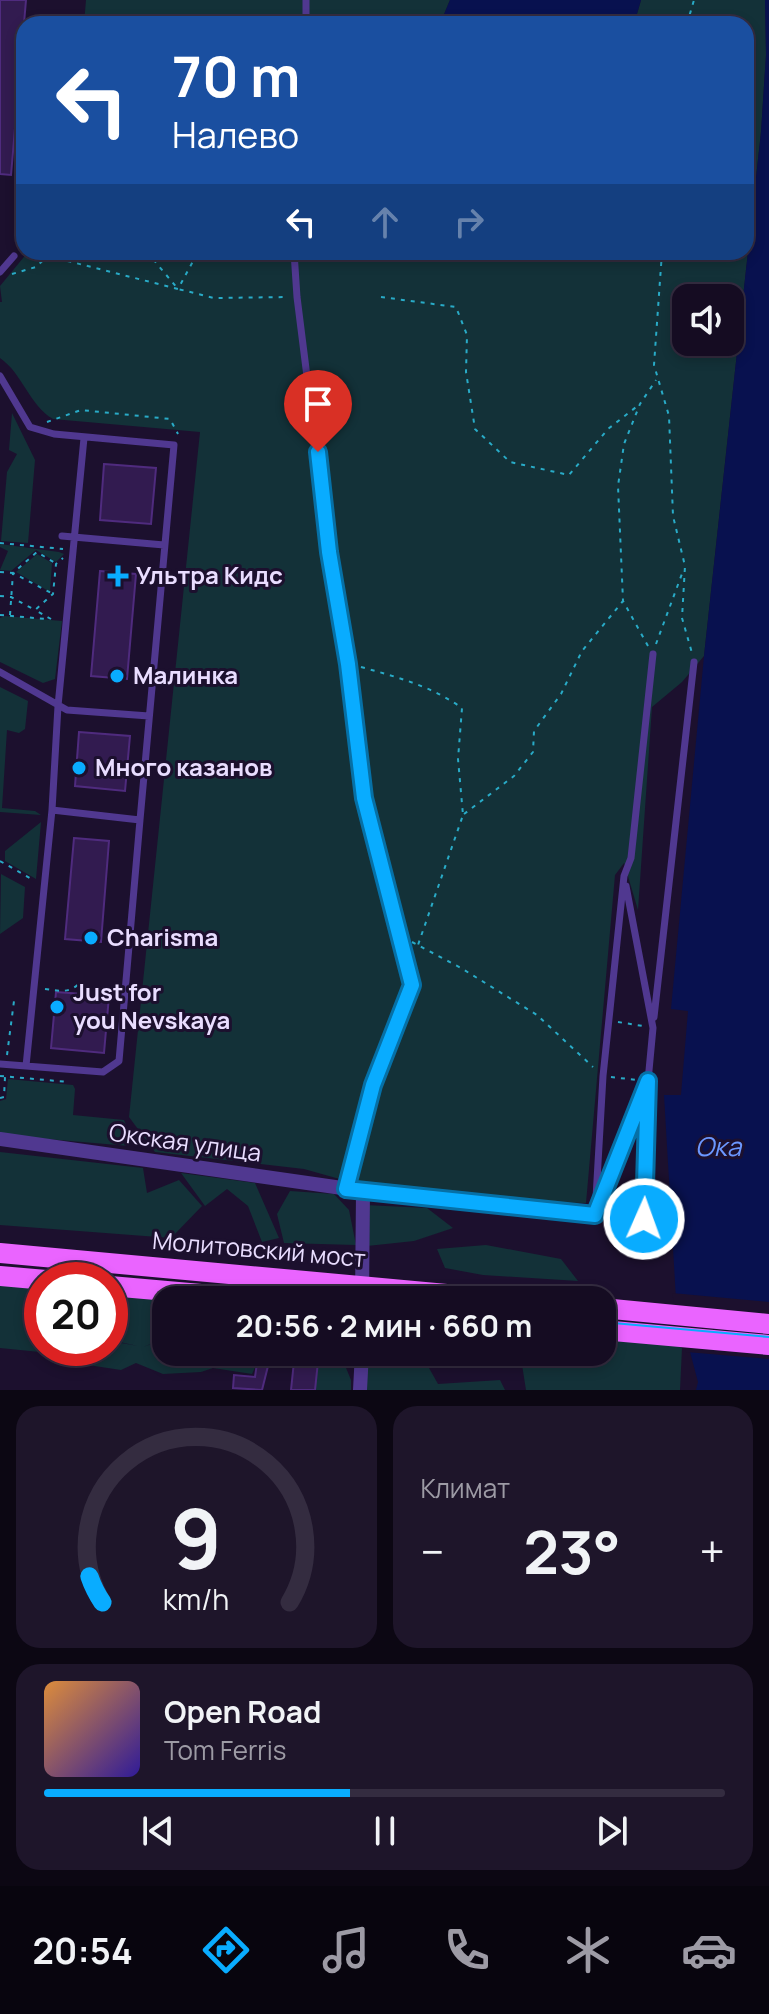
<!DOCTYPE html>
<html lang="ru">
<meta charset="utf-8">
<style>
body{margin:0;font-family:Manrope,sans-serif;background:#1e152a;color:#f1f3f6;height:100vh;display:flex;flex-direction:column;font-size:30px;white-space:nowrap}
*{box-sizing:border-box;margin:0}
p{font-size:26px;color:#9d9ba5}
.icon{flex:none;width:44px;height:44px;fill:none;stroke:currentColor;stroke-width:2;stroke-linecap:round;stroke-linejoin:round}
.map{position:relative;height:1390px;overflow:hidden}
.drawer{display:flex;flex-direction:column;gap:16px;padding:16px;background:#0c0713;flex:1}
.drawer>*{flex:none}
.top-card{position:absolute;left:16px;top:16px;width:738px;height:244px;border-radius:24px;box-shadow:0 4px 12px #0003,0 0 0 2px #342c40;background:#1a4fa0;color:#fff;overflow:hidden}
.fabs{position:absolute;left:672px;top:284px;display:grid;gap:16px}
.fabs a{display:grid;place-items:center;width:72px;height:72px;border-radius:16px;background:#150c22;box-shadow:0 4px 12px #0003,0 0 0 2px #342c40;font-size:40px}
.speed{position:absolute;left:24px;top:1262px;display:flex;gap:16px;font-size:40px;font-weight:700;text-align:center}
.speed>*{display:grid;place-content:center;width:104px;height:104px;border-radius:50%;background:#150c22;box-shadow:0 4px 12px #0003,0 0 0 2px #342c40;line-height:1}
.speed .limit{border:12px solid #d22;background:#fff;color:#111}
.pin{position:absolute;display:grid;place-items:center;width:68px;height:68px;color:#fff;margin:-82px -34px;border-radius:50% 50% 50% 0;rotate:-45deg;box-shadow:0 0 8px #0007}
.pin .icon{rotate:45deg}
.me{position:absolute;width:88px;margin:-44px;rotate:2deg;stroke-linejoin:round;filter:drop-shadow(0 0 6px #0008)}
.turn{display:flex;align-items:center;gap:28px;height:168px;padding:0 24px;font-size:36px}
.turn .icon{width:104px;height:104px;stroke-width:2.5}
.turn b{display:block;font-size:56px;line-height:68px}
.lanes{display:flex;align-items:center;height:76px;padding:0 24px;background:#0003;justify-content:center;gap:40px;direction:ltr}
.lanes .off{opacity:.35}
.big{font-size:60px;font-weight:700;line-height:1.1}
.drawer .card{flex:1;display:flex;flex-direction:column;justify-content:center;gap:12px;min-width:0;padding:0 28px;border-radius:24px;background:#1e152a}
.drawer .dial{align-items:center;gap:0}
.dial svg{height:208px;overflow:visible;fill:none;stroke:#342c40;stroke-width:7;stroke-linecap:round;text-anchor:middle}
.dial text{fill:#f1f3f6;stroke:none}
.song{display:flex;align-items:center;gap:24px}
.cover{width:96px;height:96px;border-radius:12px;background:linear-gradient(135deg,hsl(30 70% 55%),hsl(250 70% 35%))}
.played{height:8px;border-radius:4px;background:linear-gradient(90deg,#09acff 45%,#342c40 45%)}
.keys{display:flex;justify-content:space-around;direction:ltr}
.heat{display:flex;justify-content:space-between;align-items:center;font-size:44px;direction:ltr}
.drawer .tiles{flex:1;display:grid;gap:16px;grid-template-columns:1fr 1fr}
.card:last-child{grid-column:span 2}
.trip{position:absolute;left:152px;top:1286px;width:464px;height:80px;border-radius:24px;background:#150c22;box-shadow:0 4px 12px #0003,0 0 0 2px #342c40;font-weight:700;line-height:80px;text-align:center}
.dock{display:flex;height:128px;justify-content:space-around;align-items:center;background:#08050e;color:#9d9ba5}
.dock .icon{width:56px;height:56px}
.dock .active{color:#09acff}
.dock b{font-size:36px;color:#f1f3f6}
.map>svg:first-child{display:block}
.green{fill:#133138;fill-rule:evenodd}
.water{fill:#08114f}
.pier{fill:#1c102e}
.building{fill:#321b50;stroke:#4f2b7e;stroke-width:2}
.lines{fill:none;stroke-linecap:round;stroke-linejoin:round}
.path{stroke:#29abc7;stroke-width:2;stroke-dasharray:4 6;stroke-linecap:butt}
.service{stroke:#503890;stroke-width:7}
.minor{stroke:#503890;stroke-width:14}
.primary{stroke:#ea64ff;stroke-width:20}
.tram{stroke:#09acff;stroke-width:2}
.primary-bridge{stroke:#ea64ff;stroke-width:20}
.route-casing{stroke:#0670a6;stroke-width:20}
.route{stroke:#09acff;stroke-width:14}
.poi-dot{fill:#09acff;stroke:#1c102e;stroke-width:3}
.labels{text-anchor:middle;stroke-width:6;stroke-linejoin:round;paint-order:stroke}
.poi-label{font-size:24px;font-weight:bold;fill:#e9ddff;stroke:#1c102e;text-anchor:start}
.street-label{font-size:24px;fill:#e9ddff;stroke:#1c102e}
.water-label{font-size:26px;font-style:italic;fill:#6b97ff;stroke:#1c102e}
</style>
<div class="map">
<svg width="769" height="1390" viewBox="0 0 769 1390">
<rect width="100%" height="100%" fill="#1c102e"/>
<path class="green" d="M 86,0 L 450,0 L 440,24 L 84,24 Z
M 641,0 L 765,0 L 766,55 L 761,132 L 704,656 L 682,682 L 652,707 L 638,910 L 624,863 L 615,875 L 586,1203 L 530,1202 L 361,1185 L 304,1169 L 155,1152 L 129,1117 L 200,432 L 53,419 C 29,405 23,374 0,358 L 0,302 L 2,302 L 0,286 L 28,252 L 746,252 L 746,24 L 634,24 ZM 686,298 L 730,298 L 730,342 L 686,342 Z
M 12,413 L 35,460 L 28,543 L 1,541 L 7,472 L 17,454 L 9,450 Z
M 0,544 L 59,552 L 64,554 L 56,562 L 36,550 L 11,571 L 0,570 L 8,551 L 0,547 Z
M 37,554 L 52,563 L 50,592 L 16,572 Z
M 5,616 L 62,621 L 55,679 L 43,683 L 0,662 L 0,618 Z
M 0,687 L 28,701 L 25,729 L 19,733 L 7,730 L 2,808 L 35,811 L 41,815 L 0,812 Z
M 41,822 L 36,879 L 5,861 L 5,851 Z
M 1,874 L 25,887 L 23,918 L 0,934 Z
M 8,1079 L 73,1085 L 75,1089 L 73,1115 L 124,1120 L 132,1138 L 129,1146 L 0,1135 L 0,1101 L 6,1099 Z
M 0,1152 L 143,1168 L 147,1193 L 179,1180 L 202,1206 L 171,1238 L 0,1225 Z
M 181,1173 L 255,1183 L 279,1238 L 262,1242 L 248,1206 L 227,1189 L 205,1206 Z
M 290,1191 L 334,1194 L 349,1210 L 356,1245 L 284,1243 L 277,1214 Z
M 365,1205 L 427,1208 L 453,1228 L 414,1241 L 367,1246 Z
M 486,1245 L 561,1259 L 578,1281 L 483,1275 L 445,1268 L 437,1249 Z
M 0,1282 L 42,1285 L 42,1319 L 36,1337 L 29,1336 L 34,1338 L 40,1352 L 0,1348 Z
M 110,1291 L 166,1300 L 166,1338 L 143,1347 L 166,1339 L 166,1352 L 262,1352 L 252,1374 L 213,1368 L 201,1372 L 163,1374 L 136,1363 L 121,1370 L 55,1360 L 53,1348 L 110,1348 L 110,1341 L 138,1346 L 110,1340 Z
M 602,1338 L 667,1341 L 682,1348 L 680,1390 L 526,1390 L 520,1352 L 602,1352 Z
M 304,1352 L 347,1352 L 344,1363 L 351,1380 L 351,1390 L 307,1390 Z
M 368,1352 L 420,1352 L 438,1384 L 500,1380 L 505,1390 L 364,1390 Z"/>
<path class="water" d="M 450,0 L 641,0 L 634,24 L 440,24 Z
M 765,0 L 769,0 L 769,1390 L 696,1390 L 698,1382 L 676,1299 L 664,1095 L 681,1095 L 688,1011 L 671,1009 L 704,656 L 761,132 L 766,55 Z"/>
<path class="pier" d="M 672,1293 L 769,1302 L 769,1359 L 686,1352 Z"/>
<path class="building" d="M 0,0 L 26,0 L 11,175 L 0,174 Z
M 104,464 L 156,468 L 151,524 L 100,520 Z
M 100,571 L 136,574 L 127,679 L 91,676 Z
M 79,732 L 130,736 L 125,791 L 75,786 Z
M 74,838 L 109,841 L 101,942 L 65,939 Z
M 56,992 L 109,996 L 104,1053 L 51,1048 Z
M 295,1352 L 319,1352 L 315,1390 L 291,1390 Z
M 258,1356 L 270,1358 L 262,1390 L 233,1388 L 234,1375 L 255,1377 Z"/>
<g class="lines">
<path class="path" d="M 687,24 L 694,0
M 147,252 L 178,289 L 214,298 L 288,297
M 662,252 L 654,365 L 669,416 L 673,516 L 685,566 L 682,618 L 692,653
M 48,256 L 178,289 L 198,252
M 12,274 L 36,267 L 52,252
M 381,297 L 456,307 L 467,335 L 466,372 L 475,429 L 510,462 L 569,475 L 608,429 L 640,404
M 47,422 L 81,410 L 170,419 L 178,434
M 0,543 L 63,549
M 0,572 L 13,573 L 37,552 L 55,563
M 0,596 L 11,597 L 35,610
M 0,615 L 47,619
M 10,615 L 13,573 L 53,594
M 51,619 L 35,610 L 53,594 L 56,564 L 63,558
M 656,644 L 683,571
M 648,646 L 623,601 L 618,486 L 624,444 L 640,404 L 656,380
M 361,667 C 397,677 431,686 462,708 L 458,759 L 463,815 L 418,945
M 464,814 L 514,776 L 533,752 L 534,731 L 561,694 L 582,651 L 623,601
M 0,861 L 33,880
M 412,942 L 461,968 L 537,1015 L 593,1067
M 45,989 C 60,991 71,994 81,981
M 618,1022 L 643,1026
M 7,1055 L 14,1001
M 0,1076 L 69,1082
M 611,1077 L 637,1080
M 0,1098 L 4,1097 L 5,1077"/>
<path class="service" d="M 306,24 L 306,0
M 294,252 L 297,297 L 329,552 L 348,664 L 364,798 L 412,985 L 373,1085 L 346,1188
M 0,272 L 14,256
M 0,376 L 30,427 L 54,434 L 174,445 L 140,820 L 52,810
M 62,536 L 164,545
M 0,672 L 67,710 L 149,716
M 626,886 L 653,1028 L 648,1081 L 644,1247
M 654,1017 L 694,662
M 0,1064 L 103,1072 L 119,1061 L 140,820
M 26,1066 L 52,810 L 58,706 L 84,438
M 363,1191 L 595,1215 L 603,1076 L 624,876 L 631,858 L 653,654
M 597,1209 L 645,1087"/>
<path class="minor" d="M 0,1139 L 363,1191 L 362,1300
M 360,1390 L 362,1352"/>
<path class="primary" d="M 0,1276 L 46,1280
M 110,1286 L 270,1300
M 602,1308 L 769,1324
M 602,1330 L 769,1345"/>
<path class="tram" d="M 0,1261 L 434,1300
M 602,1322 L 769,1337"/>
<path class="primary-bridge" d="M 0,1253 L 513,1300"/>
</g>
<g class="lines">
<defs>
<path id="route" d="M 318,452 L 329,552 L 348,664 L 364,798 L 412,985 L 373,1085 L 346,1189 L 595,1215 L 648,1081 L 644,1219"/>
</defs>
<use href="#route" class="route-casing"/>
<use href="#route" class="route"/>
</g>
<g class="poi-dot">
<path d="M114 564h8v8h8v8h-8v8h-8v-8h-8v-8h8z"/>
<circle cx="117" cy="676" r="8"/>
<circle cx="79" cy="768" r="8"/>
<circle cx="91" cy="938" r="8"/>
<circle cx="57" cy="1007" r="8"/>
</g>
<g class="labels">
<g class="poi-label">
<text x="136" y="584">Ультра Кидс</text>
<text x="133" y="684">Малинка</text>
<text x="95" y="776">Много казанов</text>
<text x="107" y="946">Charisma</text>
<text x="73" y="1001">Just for<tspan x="73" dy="28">you Nevskaya</tspan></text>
</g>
<g class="street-label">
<text transform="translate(185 1143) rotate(8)" y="8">Окская улица</text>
<text transform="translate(259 1250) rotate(5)" y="8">Молитовский мост</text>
</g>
<g class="water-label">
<text x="718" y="1156">Ока</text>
</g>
</g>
</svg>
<div class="fabs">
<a><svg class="icon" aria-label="sound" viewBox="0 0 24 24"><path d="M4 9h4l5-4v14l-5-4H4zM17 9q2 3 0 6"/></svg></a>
</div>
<div class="speed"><div class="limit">20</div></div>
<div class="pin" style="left:318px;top:452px;background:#d93025"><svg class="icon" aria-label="arrive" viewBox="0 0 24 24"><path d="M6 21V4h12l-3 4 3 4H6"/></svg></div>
<svg class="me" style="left:644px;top:1219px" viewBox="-20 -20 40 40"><circle r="17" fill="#09acff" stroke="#fff" stroke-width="3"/><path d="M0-11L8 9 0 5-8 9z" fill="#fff"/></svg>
<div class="trip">20:56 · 2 мин · 660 m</div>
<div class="top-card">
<div class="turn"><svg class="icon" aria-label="left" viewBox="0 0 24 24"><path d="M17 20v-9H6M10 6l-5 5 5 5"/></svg><div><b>70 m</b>Налево</div></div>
<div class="lanes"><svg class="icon" aria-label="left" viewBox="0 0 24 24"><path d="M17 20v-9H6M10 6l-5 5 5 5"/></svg><svg class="icon off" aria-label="ahead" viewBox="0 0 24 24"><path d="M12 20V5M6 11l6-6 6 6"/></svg><svg class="icon off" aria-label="right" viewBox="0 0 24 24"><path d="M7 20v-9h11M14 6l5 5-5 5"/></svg></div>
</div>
</div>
<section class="drawer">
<div class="tiles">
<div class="card dial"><svg viewBox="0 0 100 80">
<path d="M14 69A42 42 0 1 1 86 69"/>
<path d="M14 69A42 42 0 0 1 9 59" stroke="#09acff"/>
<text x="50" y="56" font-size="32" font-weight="700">9</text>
<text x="50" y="72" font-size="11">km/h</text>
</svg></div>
<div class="card"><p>Климат</p>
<div class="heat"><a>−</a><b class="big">23°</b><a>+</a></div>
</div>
<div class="card">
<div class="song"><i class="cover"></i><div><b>Open Road</b><p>Tom Ferris</p></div></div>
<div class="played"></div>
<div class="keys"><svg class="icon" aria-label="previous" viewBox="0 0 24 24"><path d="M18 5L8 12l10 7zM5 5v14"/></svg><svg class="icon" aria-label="pause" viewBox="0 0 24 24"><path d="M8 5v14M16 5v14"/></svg><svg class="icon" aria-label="next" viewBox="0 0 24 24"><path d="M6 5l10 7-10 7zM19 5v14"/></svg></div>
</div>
</div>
</section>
<nav class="dock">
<b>20:54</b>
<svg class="icon active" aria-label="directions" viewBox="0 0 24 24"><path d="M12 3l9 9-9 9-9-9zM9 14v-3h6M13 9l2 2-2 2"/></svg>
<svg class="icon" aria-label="music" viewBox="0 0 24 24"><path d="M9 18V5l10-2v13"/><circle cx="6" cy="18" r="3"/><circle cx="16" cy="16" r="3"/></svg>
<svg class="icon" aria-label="phone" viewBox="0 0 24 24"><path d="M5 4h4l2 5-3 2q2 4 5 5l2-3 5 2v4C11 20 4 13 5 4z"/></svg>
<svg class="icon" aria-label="climate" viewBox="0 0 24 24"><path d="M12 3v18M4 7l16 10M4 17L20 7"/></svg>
<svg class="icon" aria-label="car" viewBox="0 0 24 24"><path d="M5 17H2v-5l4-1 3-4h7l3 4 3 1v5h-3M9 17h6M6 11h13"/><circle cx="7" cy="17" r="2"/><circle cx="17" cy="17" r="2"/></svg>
</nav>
